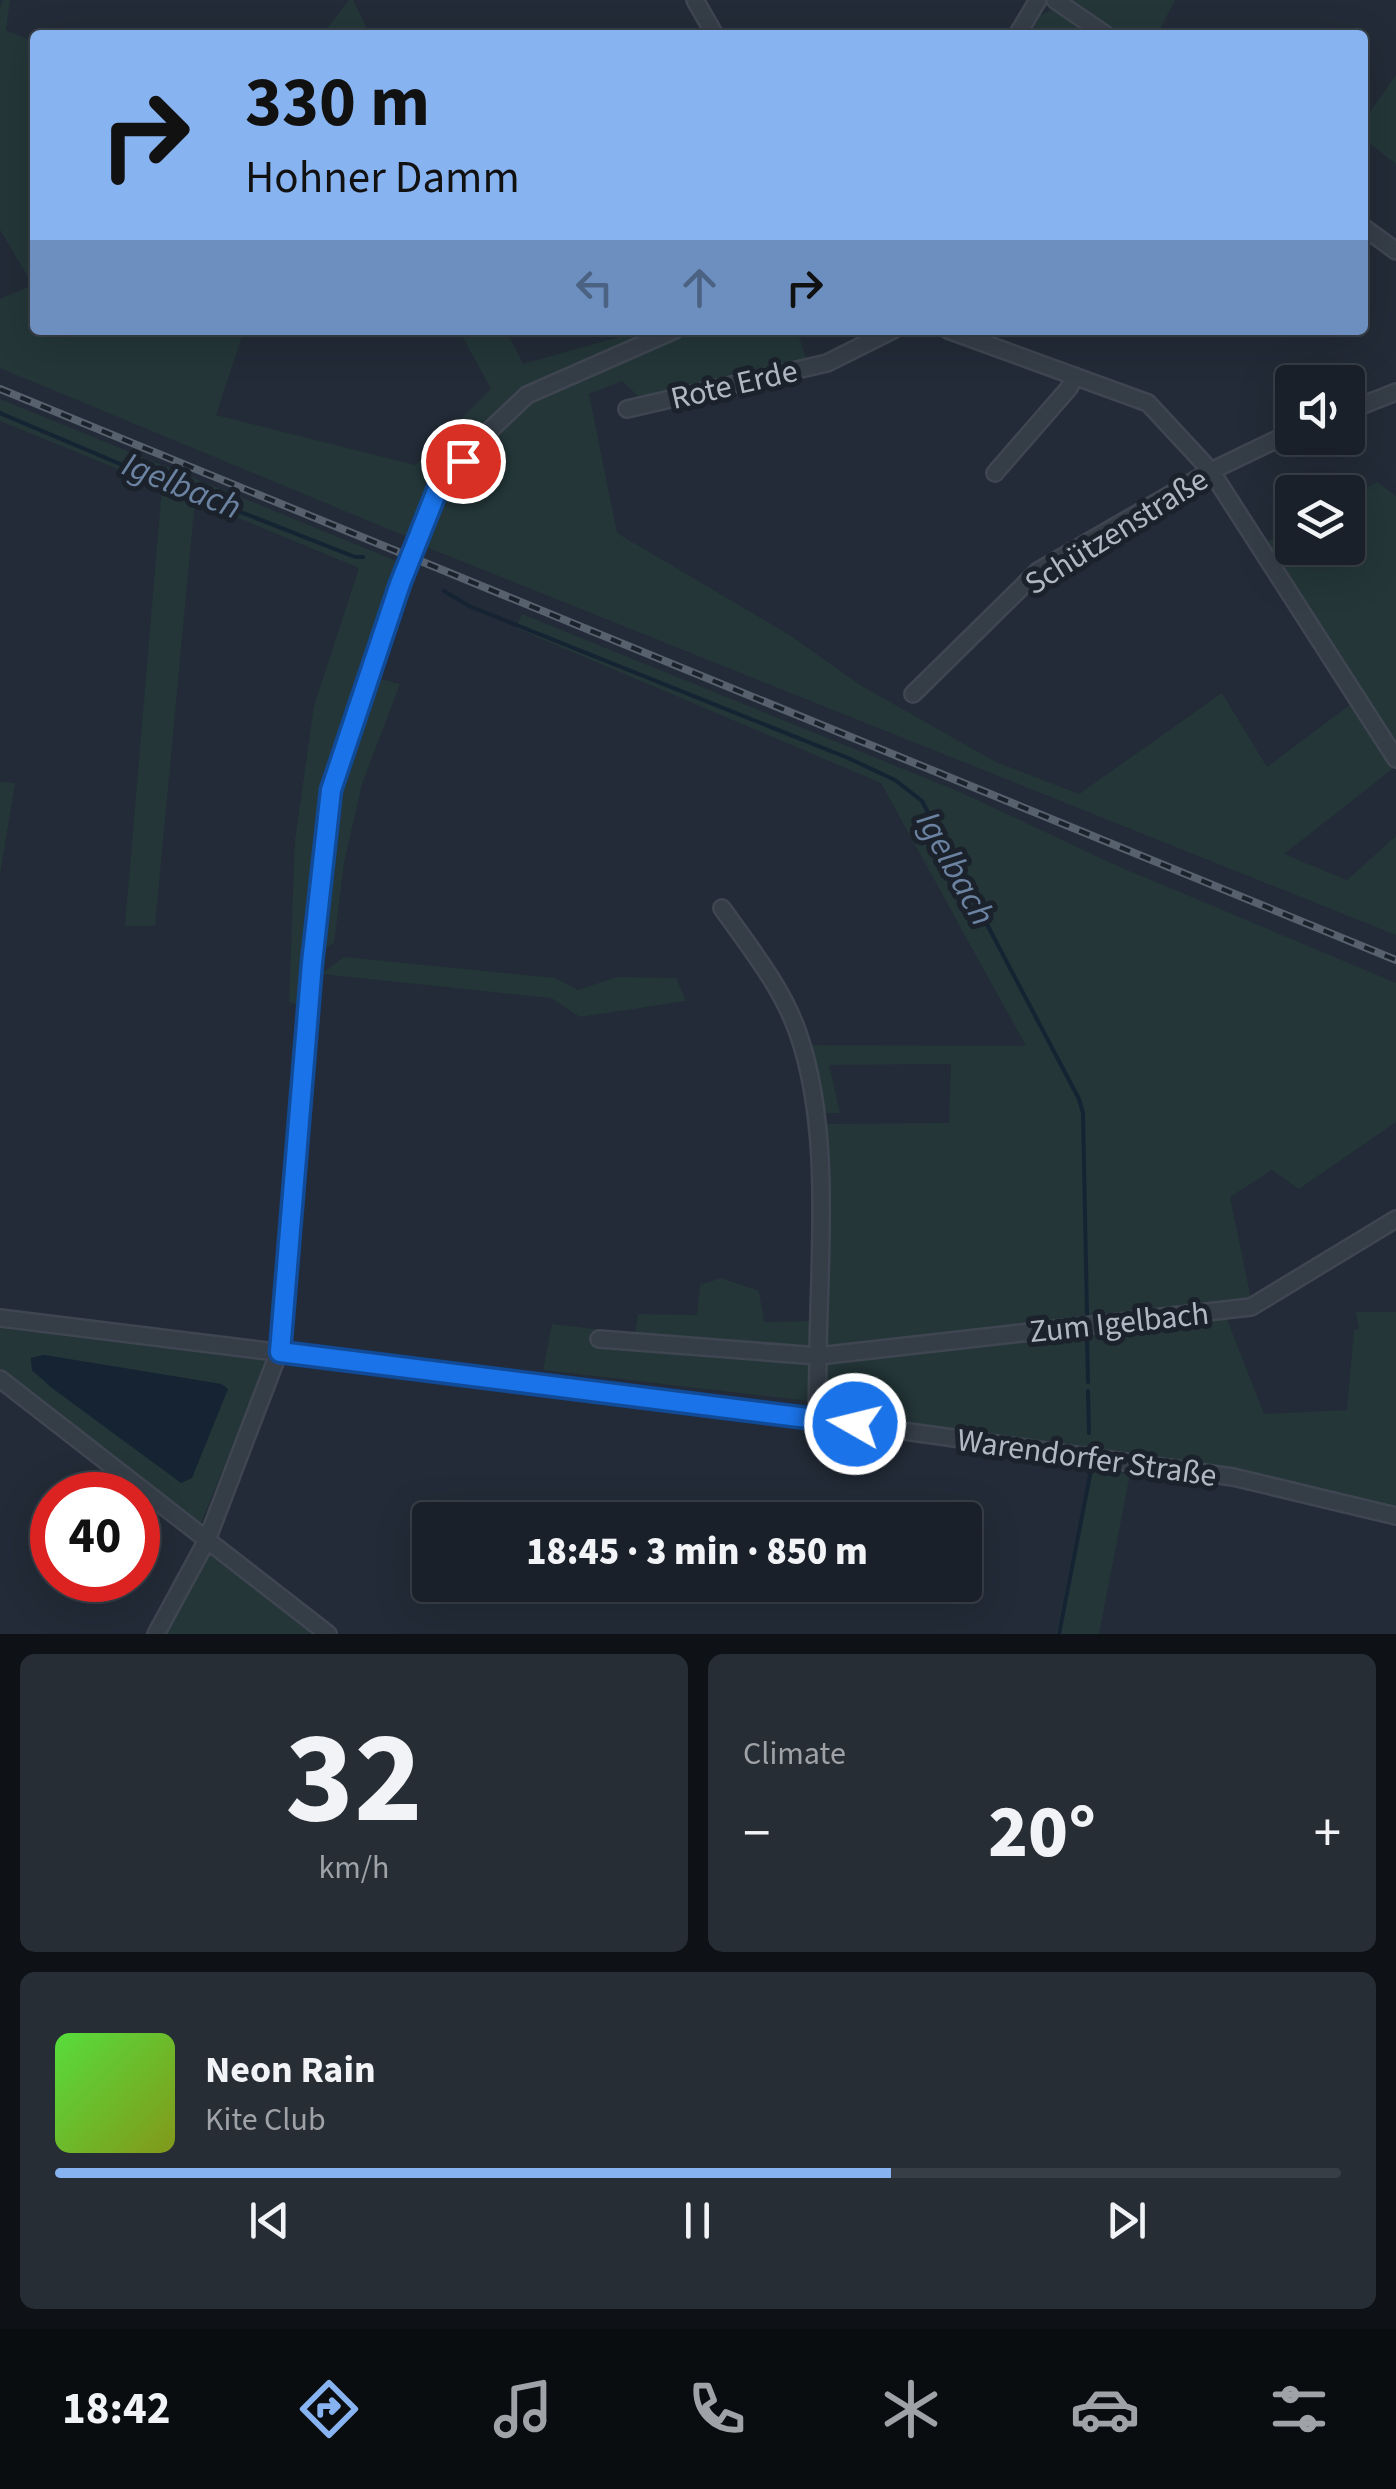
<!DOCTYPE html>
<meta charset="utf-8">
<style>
body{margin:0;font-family:"Source Sans 3",sans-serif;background:#272d35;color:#f1f3f6;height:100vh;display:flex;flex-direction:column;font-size:38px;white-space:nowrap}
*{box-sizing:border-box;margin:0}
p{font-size:32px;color:#9fa3a8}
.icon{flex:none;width:55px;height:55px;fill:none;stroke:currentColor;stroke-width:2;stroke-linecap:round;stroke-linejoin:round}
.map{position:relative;height:1634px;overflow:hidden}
.sheet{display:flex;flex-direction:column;gap:20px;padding:20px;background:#0e1217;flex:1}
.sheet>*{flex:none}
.guide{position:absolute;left:30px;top:30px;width:1338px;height:305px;border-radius:10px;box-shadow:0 10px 40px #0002,0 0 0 2px #383e46;background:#88b3f1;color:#111;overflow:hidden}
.tools{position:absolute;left:1275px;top:365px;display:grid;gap:20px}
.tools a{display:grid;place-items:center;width:90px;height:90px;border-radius:10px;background:#1a2029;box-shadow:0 10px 40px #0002,0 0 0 2px #383e46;font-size:50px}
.speed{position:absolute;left:30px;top:1472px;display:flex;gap:20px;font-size:50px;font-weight:700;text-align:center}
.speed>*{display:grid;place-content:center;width:130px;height:130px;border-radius:50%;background:#1a2029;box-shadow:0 10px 40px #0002,0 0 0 2px #383e46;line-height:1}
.speed .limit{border:15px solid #d22;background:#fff;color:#111}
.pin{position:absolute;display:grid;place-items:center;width:85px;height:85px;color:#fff;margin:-42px;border:5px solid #fff;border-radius:50%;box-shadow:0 2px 10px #0007}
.me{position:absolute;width:110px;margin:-55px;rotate:278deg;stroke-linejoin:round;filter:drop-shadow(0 0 8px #0008)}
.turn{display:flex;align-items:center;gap:35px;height:210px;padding:0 50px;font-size:45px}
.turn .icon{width:130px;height:130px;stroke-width:2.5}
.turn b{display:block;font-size:70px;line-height:85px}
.lanes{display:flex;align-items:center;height:95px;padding:0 50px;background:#0003;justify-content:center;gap:50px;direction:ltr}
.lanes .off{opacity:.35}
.big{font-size:75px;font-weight:800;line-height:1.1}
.sheet .tile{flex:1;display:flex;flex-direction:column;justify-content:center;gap:15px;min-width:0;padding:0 35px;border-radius:15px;background:#272d35}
.sheet .dial{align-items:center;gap:0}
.dial b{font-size:130px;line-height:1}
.song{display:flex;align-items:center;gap:30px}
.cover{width:120px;height:120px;border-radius:15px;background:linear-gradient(135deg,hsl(110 70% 55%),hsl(70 70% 35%))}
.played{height:10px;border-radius:5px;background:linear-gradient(90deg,#88b3f1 65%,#383e46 65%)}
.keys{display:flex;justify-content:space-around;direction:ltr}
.heat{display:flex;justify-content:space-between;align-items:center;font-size:55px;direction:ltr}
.sheet .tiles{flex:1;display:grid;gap:20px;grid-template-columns:1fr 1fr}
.tile:last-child{grid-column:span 2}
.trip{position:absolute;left:412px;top:1502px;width:570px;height:100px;border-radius:10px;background:#1a2029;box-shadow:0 10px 40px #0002,0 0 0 2px #383e46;font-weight:800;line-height:100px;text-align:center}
.menu{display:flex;height:160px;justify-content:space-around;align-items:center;background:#0a0d10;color:#9fa3a8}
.menu .icon{width:70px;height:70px}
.menu .on{color:#88b3f1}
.menu b{font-size:45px;color:#f1f3f6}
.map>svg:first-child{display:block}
.green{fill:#243638;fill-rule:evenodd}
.water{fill:#162333}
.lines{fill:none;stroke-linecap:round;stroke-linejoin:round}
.stream{stroke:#162333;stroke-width:4}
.minor-casing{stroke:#3f4651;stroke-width:20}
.minor{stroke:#353d47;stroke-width:15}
.rail-casing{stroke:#57616e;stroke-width:8}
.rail{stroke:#1b222c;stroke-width:4;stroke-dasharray:11;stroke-linecap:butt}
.minor-bridge-casing{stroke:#3f4651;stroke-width:20;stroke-linecap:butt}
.minor-bridge{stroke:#353d47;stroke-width:15}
.route-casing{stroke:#114b97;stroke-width:25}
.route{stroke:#1a73e8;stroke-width:18}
.labels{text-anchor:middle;stroke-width:10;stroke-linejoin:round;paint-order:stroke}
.street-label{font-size:32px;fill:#b0b8c4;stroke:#1b222c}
.water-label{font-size:35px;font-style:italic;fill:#6b83a1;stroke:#1b222c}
</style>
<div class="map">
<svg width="1396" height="1634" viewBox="0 0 1396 1634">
<rect width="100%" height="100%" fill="#222b37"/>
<path class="green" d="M 3,0 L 10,0 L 6,30 L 35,42 L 35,330 L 244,330 L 216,415 L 415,465 L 491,389 L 459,330 L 506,330 L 523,364 L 644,330 L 655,330 L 522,391 L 434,484 L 410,538 L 0,368 L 0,299 L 33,285 L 0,230 L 0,8 Z
M 349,0 L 353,0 L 370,35 L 322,35 Z
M 1067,0 L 1175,0 L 1157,35 L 1122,35 Z
M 1056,7 L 1096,35 L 1029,35 L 1040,16 Z
M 1396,75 L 1396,164 L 1363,138 L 1363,122 Z
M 698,330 L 804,330 L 798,334 L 807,362 L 642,400 L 622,381 L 589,394 L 617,533 L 791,636 L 860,685 L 996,762 L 1079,794 L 1222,693 L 1267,767 L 1351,704 L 1395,767 L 1284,854 L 1347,880 L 1396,836 L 1396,935 L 426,547 L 455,481 L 512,419 L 543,393 Z
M 0,399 L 399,562 L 364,656 L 376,678 L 400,684 L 362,784 L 344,863 L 334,943 L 307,959 L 302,1006 L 289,1002 L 295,840 L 314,706 L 359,568 L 195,500 L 155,926 L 125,926 L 162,487 L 0,421 Z
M 1377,482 L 1396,496 L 1396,744 L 1268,541 L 1292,528 L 1292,548 L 1348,548 L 1348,498 Z
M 522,614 L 960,792 L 1113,864 L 1396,983 L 1396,1122 L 1299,1189 L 1272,1170 L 1230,1197 L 1251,1299 L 823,1350 L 824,1124 L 949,1123 L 951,1064 L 829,1065 L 840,1113 L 824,1113 L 808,1045 L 1026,1046 L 881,783 L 516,628 Z
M 0,782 L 15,783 L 0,875 Z
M 344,957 L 555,978 L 578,990 L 617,977 L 676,978 L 686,1001 L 580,1017 L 551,998 L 321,974 Z
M 721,1278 L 759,1291 L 764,1322 L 813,1321 L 810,1401 L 543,1370 L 552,1324 L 635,1334 L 638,1314 L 697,1315 L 700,1285 Z
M 1356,1312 L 1396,1312 L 1396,1508 L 1227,1467 L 823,1414 L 823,1362 L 1225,1314 L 1264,1414 L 1347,1410 L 1354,1330 L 1359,1329 Z
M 0,1328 L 267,1361 L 199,1528 L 124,1463 L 0,1370 ZM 44,1355 L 221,1384 L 228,1389 L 181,1482 L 32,1371 L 31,1358 Z
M 1089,1470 L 1130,1474 L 1099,1634 L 1056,1634 Z
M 210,1555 L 313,1634 L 164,1634 Z"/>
<path class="water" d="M 44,1355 L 221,1384 L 228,1389 L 192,1478 L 181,1483 L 52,1388 L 32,1370 L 31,1358 Z"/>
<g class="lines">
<path class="stream" d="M 0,413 L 139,472 L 355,557 L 363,557
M 444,591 L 469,606 L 848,758 L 895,780 L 922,801 L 1079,1099 L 1083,1113 L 1087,1314
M 1087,1337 L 1088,1382
M 1088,1391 L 1089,1433
M 1059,1634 L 1090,1475"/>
<defs>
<path id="minor" d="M 695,0 L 715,35
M 1055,0 L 1106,35
M 1017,35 L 1038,0
M 1362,226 L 1396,251
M 948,330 L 1148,403 L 1211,471 L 1396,759
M 627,409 L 827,363 L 893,330
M 1348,411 L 1396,392
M 995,473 L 1069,388 L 1075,376
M 424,524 L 439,488 L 487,433 L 527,395 L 675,330
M 913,694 L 1038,571 L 1211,471 L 1292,432
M 0,1318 L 817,1419 L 1233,1477 L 1396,1516
M 599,1339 L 818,1356 C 819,1254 832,1130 798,1033 C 782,987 750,948 722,908
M 0,1379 L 328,1634
M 817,1419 L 818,1356 L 1251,1307 L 1396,1219
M 156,1634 L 207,1540 L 279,1352 L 312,963 L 331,790 L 400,583"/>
</defs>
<use href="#minor" class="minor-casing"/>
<use href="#minor" class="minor"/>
<defs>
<path id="rail" d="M 0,389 L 1396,960"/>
</defs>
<use href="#rail" class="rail-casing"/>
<use href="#rail" class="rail"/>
<defs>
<path id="minor-bridge" d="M 400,583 L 424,524"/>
</defs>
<use href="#minor-bridge" class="minor-bridge-casing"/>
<use href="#minor-bridge" class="minor-bridge"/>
</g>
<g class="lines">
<defs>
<path id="route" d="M 463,461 L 438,488 L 400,584 L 331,790 L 312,963 L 280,1352 L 855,1424"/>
</defs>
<use href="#route" class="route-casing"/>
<use href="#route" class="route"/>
</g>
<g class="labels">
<g class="street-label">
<text transform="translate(734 384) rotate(-13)" y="11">Rote Erde</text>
<text transform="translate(1116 531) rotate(-32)" y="11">Schützenstraße</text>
<text transform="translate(1119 1322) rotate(-6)" y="11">Zum Igelbach</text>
<text transform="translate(1087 1457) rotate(8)" y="11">Warendorfer Straße</text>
</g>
<g class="water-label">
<text transform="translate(182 485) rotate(22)" y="12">Igelbach</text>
<text transform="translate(956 868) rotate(61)" y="12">Igelbach</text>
</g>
</g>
</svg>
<div class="tools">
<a><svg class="icon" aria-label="sound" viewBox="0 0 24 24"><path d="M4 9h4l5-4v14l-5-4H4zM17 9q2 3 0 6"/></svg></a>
<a><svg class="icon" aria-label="layers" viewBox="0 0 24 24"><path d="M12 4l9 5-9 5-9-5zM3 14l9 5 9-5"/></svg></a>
</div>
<div class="speed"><div class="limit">40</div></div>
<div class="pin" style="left:463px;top:461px;background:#d93025"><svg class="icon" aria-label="arrive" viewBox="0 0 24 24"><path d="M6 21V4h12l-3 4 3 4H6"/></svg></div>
<svg class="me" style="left:855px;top:1424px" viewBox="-20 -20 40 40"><circle r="17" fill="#1a73e8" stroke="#fff" stroke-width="3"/><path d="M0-11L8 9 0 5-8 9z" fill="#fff"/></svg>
<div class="trip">18:45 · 3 min · 850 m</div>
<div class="guide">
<div class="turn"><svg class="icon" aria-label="right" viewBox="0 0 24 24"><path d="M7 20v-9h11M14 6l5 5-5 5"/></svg><div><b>330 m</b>Hohner Damm</div></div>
<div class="lanes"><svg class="icon off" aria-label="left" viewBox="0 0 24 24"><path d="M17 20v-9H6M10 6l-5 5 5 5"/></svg><svg class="icon off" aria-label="ahead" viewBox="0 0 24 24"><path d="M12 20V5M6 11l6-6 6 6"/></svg><svg class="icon" aria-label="right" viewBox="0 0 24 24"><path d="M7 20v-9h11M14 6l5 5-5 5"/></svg></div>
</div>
</div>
<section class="sheet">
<div class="tiles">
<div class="tile dial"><b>32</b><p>km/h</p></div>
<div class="tile"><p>Climate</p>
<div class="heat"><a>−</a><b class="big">20°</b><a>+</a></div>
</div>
<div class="tile">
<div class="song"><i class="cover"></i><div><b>Neon Rain</b><p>Kite Club</p></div></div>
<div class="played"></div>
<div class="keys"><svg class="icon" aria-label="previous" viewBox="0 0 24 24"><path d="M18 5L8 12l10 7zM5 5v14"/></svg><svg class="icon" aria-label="pause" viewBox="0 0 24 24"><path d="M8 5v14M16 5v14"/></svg><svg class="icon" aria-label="next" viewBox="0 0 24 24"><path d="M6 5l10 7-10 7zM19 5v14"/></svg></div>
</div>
</div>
</section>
<nav class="menu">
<b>18:42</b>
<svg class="icon on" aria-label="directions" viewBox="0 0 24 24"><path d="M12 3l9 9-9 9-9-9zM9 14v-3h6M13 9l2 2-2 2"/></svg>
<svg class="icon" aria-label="music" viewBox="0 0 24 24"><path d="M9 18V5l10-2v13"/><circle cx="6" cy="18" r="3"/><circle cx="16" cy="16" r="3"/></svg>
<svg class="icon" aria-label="phone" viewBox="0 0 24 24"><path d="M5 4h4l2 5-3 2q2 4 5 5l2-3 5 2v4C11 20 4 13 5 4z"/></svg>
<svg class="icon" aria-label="climate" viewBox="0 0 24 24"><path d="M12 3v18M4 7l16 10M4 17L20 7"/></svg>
<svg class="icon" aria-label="car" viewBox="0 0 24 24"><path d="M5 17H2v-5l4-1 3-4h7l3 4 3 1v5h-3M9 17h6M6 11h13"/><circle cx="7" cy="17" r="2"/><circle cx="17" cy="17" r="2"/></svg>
<svg class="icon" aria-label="filters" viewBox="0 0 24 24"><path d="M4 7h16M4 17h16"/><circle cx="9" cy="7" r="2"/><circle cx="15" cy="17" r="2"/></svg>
</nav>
